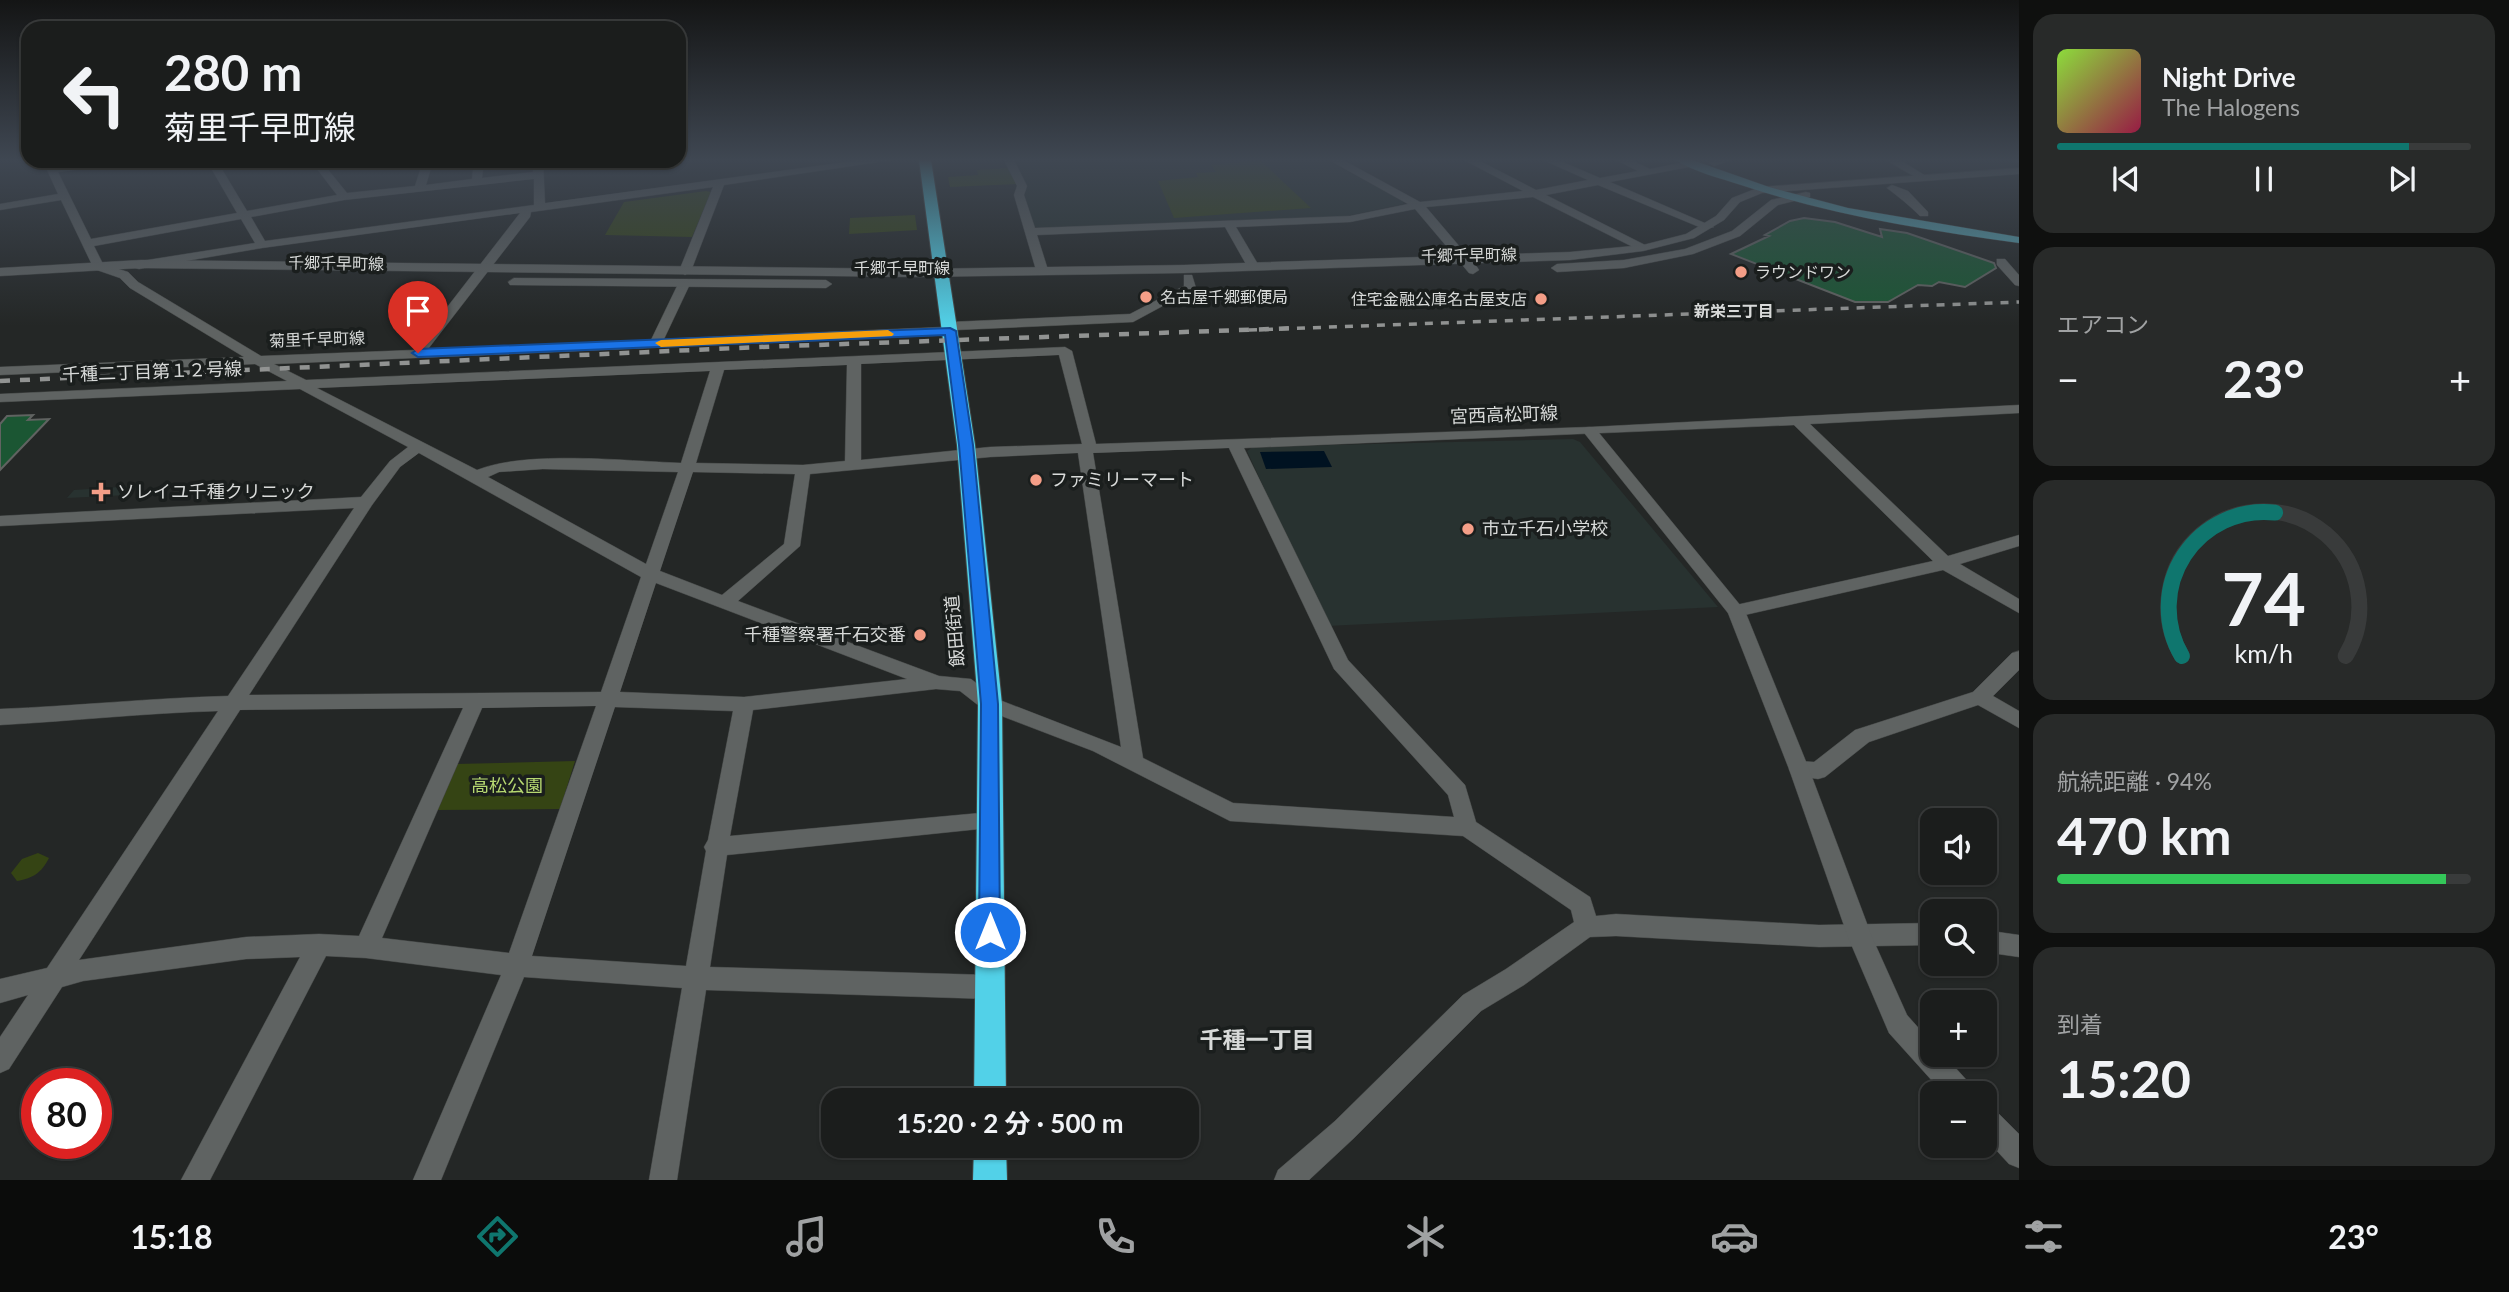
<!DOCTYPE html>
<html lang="ja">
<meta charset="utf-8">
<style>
body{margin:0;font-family:Lato,"Noto Sans JP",sans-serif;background:#282a29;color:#f1f3f6;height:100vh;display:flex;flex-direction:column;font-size:26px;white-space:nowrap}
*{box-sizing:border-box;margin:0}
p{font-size:23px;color:#a0a2a3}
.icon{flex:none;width:38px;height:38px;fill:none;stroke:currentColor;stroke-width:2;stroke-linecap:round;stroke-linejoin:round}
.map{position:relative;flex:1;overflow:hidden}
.sheet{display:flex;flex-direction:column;gap:14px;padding:14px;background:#0f100f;width:490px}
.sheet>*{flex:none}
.banner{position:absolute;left:21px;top:21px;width:665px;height:147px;border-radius:21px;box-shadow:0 2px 5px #0004,0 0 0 2px #393b3b;background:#1b1d1c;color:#f1f3f6;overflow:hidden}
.tools{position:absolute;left:1920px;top:808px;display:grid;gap:14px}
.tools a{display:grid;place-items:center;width:77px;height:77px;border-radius:14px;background:#1b1d1c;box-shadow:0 2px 5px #0004,0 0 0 2px #393b3b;font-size:35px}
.speed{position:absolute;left:21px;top:1068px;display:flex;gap:14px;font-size:35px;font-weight:700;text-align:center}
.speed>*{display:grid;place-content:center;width:91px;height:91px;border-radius:50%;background:#1b1d1c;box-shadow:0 2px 5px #0004,0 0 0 2px #393b3b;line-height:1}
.speed .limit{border:10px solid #d22;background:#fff;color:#111}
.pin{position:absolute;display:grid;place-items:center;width:60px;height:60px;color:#fff;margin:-72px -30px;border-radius:50% 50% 50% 0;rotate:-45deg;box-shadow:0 0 7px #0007}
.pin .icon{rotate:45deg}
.me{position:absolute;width:77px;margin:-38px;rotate:0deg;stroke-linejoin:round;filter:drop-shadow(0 0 5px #0008)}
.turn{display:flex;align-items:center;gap:24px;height:147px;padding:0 28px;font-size:32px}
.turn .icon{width:91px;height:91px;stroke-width:2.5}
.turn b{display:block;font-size:49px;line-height:60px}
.big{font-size:52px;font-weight:700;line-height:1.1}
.sheet .widget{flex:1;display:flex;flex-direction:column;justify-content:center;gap:10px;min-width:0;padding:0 24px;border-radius:21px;background:#282a29}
.sheet .dial{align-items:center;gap:0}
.dial svg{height:182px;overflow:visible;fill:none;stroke:#393b3b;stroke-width:7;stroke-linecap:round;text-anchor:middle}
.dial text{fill:#f1f3f6;stroke:none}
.song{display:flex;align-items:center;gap:21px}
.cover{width:84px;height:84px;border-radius:10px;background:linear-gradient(135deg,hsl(90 70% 55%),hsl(340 70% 35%))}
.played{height:7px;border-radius:4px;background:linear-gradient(90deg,#0f766e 85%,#393b3b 85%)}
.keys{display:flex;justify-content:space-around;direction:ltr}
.heat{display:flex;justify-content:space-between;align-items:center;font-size:38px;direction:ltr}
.charge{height:10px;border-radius:5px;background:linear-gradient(90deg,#34c759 94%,#393b3b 0)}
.trip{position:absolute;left:821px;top:1088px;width:378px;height:70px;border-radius:21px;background:#1b1d1c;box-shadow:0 2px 5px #0004,0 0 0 2px #393b3b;font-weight:700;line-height:70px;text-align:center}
.tabs{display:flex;height:112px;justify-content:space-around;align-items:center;background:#0b0c0b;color:#a0a2a3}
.tabs .icon{width:49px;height:49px}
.tabs .active{color:#0f766e}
.tabs b{font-size:32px;color:#f1f3f6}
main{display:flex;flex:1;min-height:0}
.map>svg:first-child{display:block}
.built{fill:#283230}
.green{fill:#354414}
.water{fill:#001221}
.building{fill:#1b5633;stroke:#606361;stroke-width:2}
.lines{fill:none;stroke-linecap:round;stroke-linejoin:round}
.street-casing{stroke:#424544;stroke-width:1}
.secondary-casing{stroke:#424544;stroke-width:1}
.primary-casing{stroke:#424544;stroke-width:1}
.highway-casing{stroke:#424544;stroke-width:2}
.street{fill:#5f6362;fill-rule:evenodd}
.secondary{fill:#5f6362;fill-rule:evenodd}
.primary{fill:#57a5b2;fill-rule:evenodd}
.highway{fill:#52d1e8;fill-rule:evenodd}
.rail-far1{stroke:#919392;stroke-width:3.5;stroke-dasharray:8 8;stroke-linecap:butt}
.rail{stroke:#919392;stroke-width:4.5;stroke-dasharray:10 10;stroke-linecap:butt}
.route{fill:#1a73e8;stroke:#114b97;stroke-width:2}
.slow{fill:#f59e0b}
.poi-dot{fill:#f49e87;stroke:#1a1e1d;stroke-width:2.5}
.labels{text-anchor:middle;stroke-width:7;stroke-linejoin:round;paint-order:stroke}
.far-street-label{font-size:16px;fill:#d8dad9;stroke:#1a1e1d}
.far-poi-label{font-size:16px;fill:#d8dad9;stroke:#1a1e1d;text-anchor:start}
.far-neighbourhood-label{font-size:16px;font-weight:bold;fill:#d8dad9;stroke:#1a1e1d}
.street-label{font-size:18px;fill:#d8dad9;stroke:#1a1e1d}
.poi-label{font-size:18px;fill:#d8dad9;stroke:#1a1e1d;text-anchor:start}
.park-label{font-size:18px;fill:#b7d971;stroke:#1a1e1d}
.near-neighbourhood-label{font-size:23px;font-weight:bold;fill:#d8dad9;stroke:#1a1e1d}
</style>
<main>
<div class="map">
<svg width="2019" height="1180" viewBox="0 0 2019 1180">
<rect width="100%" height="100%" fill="#242726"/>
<path class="built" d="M 1013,160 L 1326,160 L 1404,201 L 1403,204 L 1347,216 L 1040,229 L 1033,226 Z
M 1573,439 L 1580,442 L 1718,607 L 1327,626 L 1247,451 L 1253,447 Z
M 135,486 L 128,495 L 67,498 L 74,490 Z"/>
<path class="green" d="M 1260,160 L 1311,208 L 1174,218 L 1158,181 L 1198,177 L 1196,173 L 1216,172 L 1211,165 Z
M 1009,168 L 1017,184 L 950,187 L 948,177 L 978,175 L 977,170 Z
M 706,191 L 711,192 L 692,237 L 605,235 L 624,202 Z
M 915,215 L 917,230 L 849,234 L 850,218 Z
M 575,761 L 560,809 L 436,810 L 456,764 Z
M 38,853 L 49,858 C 41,873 34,878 17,881 L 11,873 L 22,859 Z"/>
<path class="water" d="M 1324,451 L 1332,467 L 1266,469 L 1260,452 Z"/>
<path class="building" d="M 1804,218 L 1835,222 L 1882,237 L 1880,229 L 1907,233 L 1994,263 L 1996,268 L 1965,287 L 1939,282 L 1932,286 L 1918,285 L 1888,302 L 1855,302 L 1731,254 L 1769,236 L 1765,235 L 1790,221 Z
M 33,415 L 28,420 L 49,419 L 0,470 L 0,424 L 7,416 Z"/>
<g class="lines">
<defs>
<path id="street" d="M 861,160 L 892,160 L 724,185 L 691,271 L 685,275 L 679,271 L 713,187 L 531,212 L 530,217 L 428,349 L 651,340 L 678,284 L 684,280 L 690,284 L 664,339 L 944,327 L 945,323 L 950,322 L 1130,314 L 1184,286 L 1184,275 L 1192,275 L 1196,288 L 1133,322 L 956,330 L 955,334 L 950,335 L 274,364 L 306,380 L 1065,347 L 1072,351 L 1096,444 L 1590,427 L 2019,405 L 2019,413 L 1810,424 L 1948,556 L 2019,535 L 2019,546 L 1960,564 L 2019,599 L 2019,613 L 1943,570 L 1736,617 L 1730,615 L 1727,611 L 1730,607 L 1736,605 L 1933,561 L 1794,425 L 1244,448 L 1348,660 L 1465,785 L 1476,822 L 1590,897 L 1596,916 L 1616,914 L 1819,925 L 1932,923 L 1932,945 L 1819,947 L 1616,936 L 1590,937 L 1524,985 L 1481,1011 L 1353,1139 L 1309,1180 L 1274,1180 L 1278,1170 L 1335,1121 L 1463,995 L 1506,969 L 1574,922 L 1571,910 L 1463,836 L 1230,821 L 1093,751 L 983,709 L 960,691 L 936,689 L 753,710 L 730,836 L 991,812 L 999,815 L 1002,821 L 999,827 L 727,855 L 710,967 L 989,975 L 998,979 L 1001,987 L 998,995 L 989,999 L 706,990 L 677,1180 L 649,1180 L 682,988 L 524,977 L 441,1180 L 413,1180 L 501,975 L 366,958 L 326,956 L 210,1180 L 181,1180 L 300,957 L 246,959 L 83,981 L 62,987 L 9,1069 L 0,1073 L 0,1037 L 28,995 L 0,1003 L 0,979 L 47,968 L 218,711 C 145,713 73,721 0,725 L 0,709 C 76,706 152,698 228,696 L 354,508 L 0,526 L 0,516 L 361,497 L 390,461 L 408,447 L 300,389 L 0,402 L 0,394 L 287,381 L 255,364 L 0,375 L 0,367 L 244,357 L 130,288 L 120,278 L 94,269 L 61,200 L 0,210 L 0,204 L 58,194 L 43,161 L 53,161 L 56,166 L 97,161 L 125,161 L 120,164 L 58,172 L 91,239 L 237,213 L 207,161 L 217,161 L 247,211 L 337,195 L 311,161 L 321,161 L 347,193 L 415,186 L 423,161 L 433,161 L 426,185 L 472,179 L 474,161 L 484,161 L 482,178 L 533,172 L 533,161 L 543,161 L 545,203 ZM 534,179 L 534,205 L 265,241 L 251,217 L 344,200 ZM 520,213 L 414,350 L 261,356 L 138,282 L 128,272 L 103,264 L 94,246 L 241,219 L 255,243 L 135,262 L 135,268 L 139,269 L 262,248 ZM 1059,355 L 1082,444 L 990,447 L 861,460 L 861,364 ZM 847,365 L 845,461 L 803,465 L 696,463 L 724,370 ZM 710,371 L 681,463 C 625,461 527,450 477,470 L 317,388 ZM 1229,448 L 1334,669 L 1448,795 L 1454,817 L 1233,803 L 1143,758 L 1093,453 ZM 419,453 L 641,577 L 601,692 L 249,695 L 372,505 L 400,467 ZM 1078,453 L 1121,747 L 997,699 L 971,679 L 939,676 L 738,601 L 800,546 L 810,474 L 990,457 ZM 543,469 L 678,472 L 646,564 L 488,477 L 499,472 ZM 693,472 L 795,474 L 784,544 L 722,595 L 660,571 ZM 656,583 L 907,679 L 744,697 L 620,692 ZM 596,706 L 509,953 L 382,938 L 482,708 ZM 615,707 L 733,711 L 708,840 L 704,847 L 706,851 L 686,966 L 532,956 ZM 463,708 L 359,936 L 319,934 L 246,937 L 79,960 L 240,710 Z
M 1004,160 L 1014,160 L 1027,186 L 1024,195 L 1035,228 L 1350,216 L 1408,204 L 1329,160 L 1343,160 L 1420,202 L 1523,191 L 1464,160 L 1478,160 L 1536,190 L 1588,180 L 1543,160 L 1558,160 L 1600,178 L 1638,171 L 1616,160 L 1631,160 L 1650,169 L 1690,161 L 1694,162 L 1694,166 L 1610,182 L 1714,227 L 1704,229 L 1598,185 L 1546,195 L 1647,246 L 1647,250 L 1639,250 L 1533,197 L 1426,207 L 1477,267 L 1479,270 L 1473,274 L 1469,273 L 1415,209 L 1350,222 L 1236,227 L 1259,266 L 1253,270 L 1247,266 L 1225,227 L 1037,235 L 1048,270 L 1042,274 L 1036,270 L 1014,195 L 1017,186 Z
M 1712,160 L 1732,160 L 1714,166 L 1709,163 Z
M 1886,160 L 1900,160 L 1926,176 L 1917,178 Z
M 1892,185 L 1908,191 L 1928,212 L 1928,216 L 1920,216 C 1909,205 1899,197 1887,188 Z
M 1997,259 L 2005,259 L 2019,275 L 2019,286 L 2015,285 L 1997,265 Z
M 2019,651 L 2019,670 L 1993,696 L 2019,711 L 2019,728 L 1978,705 L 1869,742 L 1825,777 L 1818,779 L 1792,775 L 1789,769 L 1792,763 L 1799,761 L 1814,762 L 1855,730 L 1973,692 L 2012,653 Z
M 1984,930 L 2019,935 L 2019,957 L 1984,952 Z"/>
<path id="secondary" d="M 2019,168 L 2019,174 L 1762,193 L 1740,202 L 1724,220 L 1694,238 L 1643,251 L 1570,260 L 1184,273 L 917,277 L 141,268 L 0,276 L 0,268 L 141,260 L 917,269 L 1184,265 L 1570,252 L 1643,245 L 1686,234 L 1716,216 L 1732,198 L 1760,187 Z
M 1806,192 L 1810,193 L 1810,197 L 1778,205 L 1740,236 L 1693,254 L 1624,268 L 1557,272 L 1551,268 L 1557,264 L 1624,260 L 1685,249 L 1732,231 L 1771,200 Z
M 514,278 L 826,280 L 832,284 L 826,288 L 510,285 L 508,282 Z
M 1590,427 L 1595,428 L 1745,611 L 1809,769 L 1872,937 L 1907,1015 L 1932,1043 L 1932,1055 L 1944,1055 L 1971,1085 L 1975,1094 L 1944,1094 L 1889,1033 L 1848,937 L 1789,769 L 1728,613 L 1585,434 L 1583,431 L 1585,428 Z
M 1984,1104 L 1993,1108 L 2019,1134 L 2019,1168 L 2009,1164 L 1984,1137 Z"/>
<path id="primary" d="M 1676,160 L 1692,160 L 1769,187 L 1848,208 L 2019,237 L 2019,243 C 1925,230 1831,215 1741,185 C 1720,178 1694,172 1676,160 Z"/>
<path id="highway" d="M 919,160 L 931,160 L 975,445 L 1002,704 L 1006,1101 L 974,1101 L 978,704 L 957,445 Z
M 974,1146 L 1006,1146 L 1007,1180 L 973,1180 Z"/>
</defs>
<use href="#street" class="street-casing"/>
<use href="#secondary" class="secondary-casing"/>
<use href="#primary" class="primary-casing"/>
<use href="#highway" class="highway-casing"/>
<use href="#street" class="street"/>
<use href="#secondary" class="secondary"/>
<use href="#primary" class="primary"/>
<use href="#highway" class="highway"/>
<path class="rail-far1" d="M 1249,330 L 2019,302"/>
<path class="rail" d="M 0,381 L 760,347 L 1298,328"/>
</g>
<linearGradient id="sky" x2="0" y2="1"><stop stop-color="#141515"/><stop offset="0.49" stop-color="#3f4752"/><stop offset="1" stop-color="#3f4752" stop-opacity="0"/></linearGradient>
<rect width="2019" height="326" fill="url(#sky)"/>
<path class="route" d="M 950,328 L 956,331 L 973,445 L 998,704 L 1000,932 L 997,938 L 990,941 L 982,938 L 979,932 L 981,704 L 959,445 L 945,335 L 418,357 L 412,353 L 418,349 Z"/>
<path class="slow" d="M 888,330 L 894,334 L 892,336 L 661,347 L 655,343 L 661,340 Z"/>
<g class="poi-dot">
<circle cx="1741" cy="272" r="7"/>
<circle cx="1146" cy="297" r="7"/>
<circle cx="1541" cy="299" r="7"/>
<circle cx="1036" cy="480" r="7"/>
<path d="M97.5 481.5h7v7h7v7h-7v7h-7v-7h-7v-7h7z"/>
<circle cx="1468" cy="529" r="7"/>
<circle cx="920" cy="635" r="7"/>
</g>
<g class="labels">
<g class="far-street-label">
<text transform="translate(1469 255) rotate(-1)" y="6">千郷千早町線</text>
<text transform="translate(336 263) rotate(1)" y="6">千郷千早町線</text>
<text x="902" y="274">千郷千早町線</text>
<text transform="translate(317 339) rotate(-2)" y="6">菊里千早町線</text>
</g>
<g class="far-poi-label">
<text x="1755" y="278">ラウンドワン</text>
<text x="1160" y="303">名古屋千郷郵便局</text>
<text x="1527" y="305" text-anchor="end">住宅金融公庫名古屋支店</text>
</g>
<g class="far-neighbourhood-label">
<text x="1734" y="317">新栄三丁目</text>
</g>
<g class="street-label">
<text transform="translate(152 372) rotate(-2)" y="6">千種二丁目第１２号線</text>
<text transform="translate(1504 415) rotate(-2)" y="6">宮西高松町線</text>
<text transform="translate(955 631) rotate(-95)" y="6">飯田街道</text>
</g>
<g class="poi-label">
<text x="1050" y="486">ファミリーマート</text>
<text x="117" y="498">ソレイユ千種クリニック</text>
<text x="1482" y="535">市立千石小学校</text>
<text x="906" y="641" text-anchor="end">千種警察署千石交番</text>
</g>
<g class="park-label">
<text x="507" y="792">高松公園</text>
</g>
<g class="near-neighbourhood-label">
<text x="1257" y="1048">千種一丁目</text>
</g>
</g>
</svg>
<div class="tools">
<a><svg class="icon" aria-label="sound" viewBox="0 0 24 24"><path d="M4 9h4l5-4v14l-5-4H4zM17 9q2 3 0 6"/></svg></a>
<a><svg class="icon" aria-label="search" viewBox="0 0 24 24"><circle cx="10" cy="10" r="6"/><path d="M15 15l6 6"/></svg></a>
<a>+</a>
<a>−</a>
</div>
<div class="speed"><div class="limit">80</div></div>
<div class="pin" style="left:418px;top:353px;background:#d93025"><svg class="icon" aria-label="arrive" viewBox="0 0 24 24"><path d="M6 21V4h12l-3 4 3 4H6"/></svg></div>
<svg class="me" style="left:990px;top:932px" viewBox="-20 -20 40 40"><circle r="17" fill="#1a73e8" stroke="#fff" stroke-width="3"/><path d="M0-11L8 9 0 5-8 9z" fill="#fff"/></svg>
<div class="trip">15:20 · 2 分 · 500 m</div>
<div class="banner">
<div class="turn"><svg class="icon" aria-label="left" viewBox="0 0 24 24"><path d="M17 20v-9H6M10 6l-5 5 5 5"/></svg><div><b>280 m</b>菊里千早町線</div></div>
</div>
</div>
<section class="sheet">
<div class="widget">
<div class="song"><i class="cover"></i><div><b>Night Drive</b><p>The Halogens</p></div></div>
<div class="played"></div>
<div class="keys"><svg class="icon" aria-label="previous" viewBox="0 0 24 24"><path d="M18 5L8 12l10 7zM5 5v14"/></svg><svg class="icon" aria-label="pause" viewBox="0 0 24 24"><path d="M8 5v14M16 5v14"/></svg><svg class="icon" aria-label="next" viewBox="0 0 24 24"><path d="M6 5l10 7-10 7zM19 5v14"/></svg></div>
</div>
<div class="widget"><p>エアコン</p>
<div class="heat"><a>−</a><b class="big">23°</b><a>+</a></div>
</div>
<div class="widget dial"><svg viewBox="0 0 100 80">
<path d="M14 69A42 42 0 1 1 86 69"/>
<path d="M14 69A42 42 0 0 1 55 6" stroke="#0f766e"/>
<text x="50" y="56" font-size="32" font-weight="700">74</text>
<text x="50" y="72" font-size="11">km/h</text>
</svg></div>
<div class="widget"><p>航続距離 · 94%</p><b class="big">470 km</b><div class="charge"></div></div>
<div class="widget"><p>到着</p><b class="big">15:20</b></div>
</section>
</main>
<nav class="tabs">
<b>15:18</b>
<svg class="icon active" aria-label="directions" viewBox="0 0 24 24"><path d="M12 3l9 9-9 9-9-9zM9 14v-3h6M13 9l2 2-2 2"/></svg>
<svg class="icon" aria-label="music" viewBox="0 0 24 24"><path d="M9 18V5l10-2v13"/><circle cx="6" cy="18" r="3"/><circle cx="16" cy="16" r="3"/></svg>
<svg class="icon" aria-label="phone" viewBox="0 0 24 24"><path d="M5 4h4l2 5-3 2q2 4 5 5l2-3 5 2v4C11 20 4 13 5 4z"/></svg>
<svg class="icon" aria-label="climate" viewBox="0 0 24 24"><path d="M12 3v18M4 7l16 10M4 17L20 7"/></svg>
<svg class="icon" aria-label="car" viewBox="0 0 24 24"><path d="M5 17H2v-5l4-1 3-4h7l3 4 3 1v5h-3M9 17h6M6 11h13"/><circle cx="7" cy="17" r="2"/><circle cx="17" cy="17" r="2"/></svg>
<svg class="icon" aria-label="filters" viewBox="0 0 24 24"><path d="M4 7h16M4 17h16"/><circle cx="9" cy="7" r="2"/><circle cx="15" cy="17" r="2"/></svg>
<b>23°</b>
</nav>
